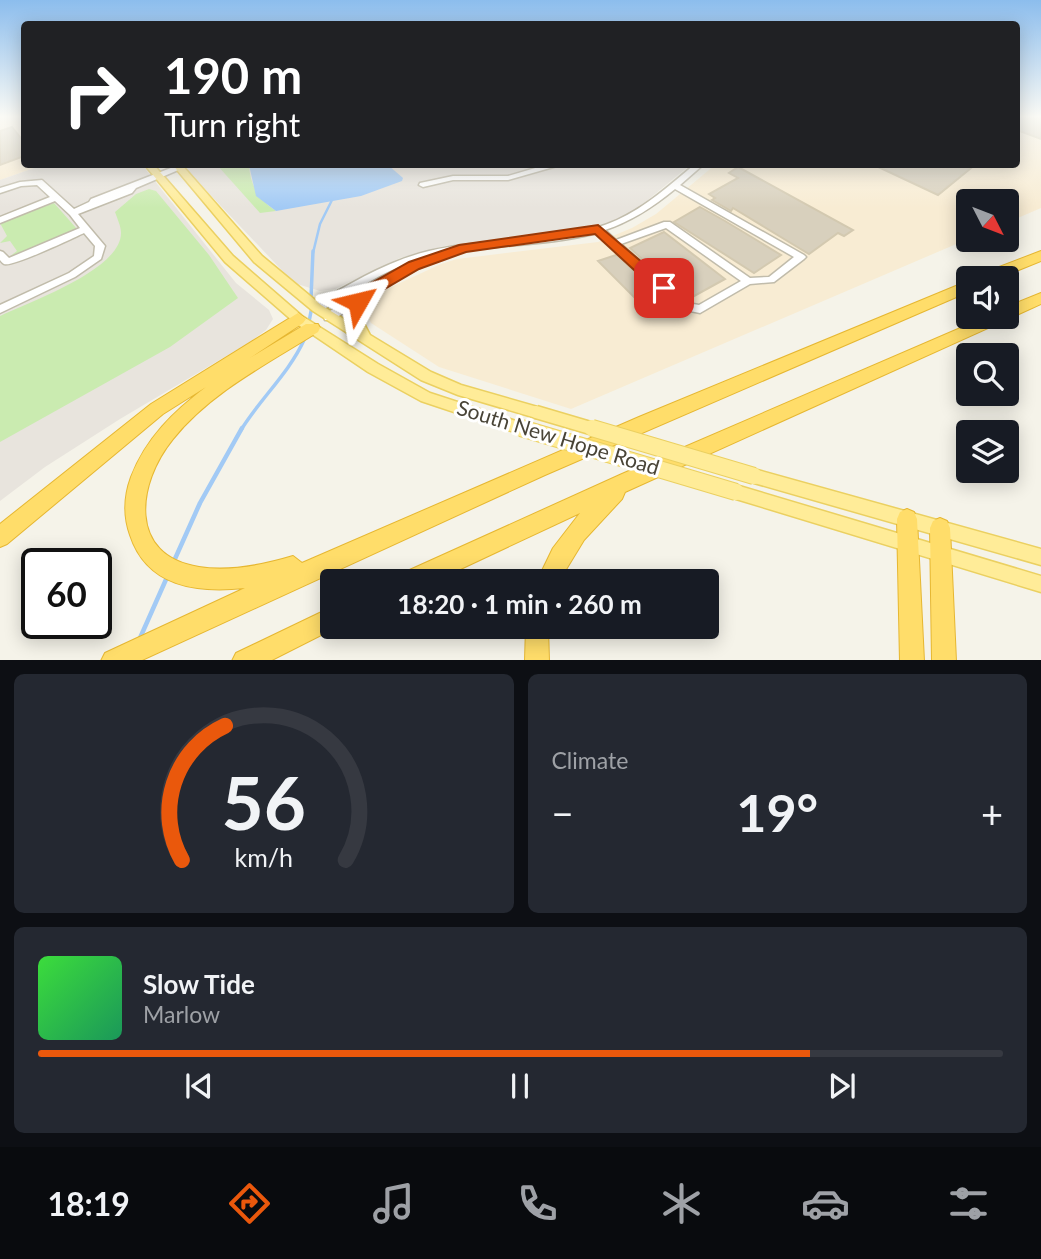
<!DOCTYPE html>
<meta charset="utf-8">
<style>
body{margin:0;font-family:Lato,sans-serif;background:#242831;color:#f1f3f6;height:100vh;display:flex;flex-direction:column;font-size:26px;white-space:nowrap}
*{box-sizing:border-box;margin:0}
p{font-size:23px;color:#9ea1a6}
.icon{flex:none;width:38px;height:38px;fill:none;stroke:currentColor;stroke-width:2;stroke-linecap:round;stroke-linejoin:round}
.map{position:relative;height:660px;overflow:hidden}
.sheet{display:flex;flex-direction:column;gap:14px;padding:14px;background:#0d0f14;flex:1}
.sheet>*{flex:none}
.banner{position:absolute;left:21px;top:21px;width:999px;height:147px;border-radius:7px;box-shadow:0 4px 18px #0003;background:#202124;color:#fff;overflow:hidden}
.needle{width:46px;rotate:132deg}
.controls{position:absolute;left:956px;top:189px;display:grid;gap:14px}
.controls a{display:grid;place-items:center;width:63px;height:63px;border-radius:7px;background:#171b24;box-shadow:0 4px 18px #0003;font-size:35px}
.speed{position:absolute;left:21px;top:548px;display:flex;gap:14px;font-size:35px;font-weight:700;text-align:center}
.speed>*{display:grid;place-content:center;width:91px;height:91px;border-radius:50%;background:#171b24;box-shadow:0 4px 18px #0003;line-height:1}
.speed .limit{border:4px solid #111;border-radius:10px;background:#fff;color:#111}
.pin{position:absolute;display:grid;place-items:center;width:60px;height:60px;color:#fff;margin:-30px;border-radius:14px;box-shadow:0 4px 10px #0006}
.me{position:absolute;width:77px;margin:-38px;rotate:53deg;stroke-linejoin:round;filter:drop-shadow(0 0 5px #0008)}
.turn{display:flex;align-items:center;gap:24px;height:147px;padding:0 28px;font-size:32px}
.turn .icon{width:91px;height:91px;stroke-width:2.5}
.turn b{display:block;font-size:49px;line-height:60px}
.big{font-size:52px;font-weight:700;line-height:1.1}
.sheet .tile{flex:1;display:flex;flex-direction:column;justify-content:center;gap:10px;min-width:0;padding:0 24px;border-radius:10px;background:#242831}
.sheet .dial{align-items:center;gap:0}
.dial svg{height:182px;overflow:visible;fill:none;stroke:#363941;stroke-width:7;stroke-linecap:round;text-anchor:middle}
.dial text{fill:#f1f3f6;stroke:none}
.song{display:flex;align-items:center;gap:21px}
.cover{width:84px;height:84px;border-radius:10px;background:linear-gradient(135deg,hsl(120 70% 55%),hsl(150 70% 35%))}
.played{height:7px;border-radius:4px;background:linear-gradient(90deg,#ea580c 80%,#363941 80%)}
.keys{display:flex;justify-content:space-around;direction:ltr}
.heat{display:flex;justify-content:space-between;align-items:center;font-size:38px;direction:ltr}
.sheet .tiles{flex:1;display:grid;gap:14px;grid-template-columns:1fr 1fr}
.tile:last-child{grid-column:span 2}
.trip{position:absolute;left:320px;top:569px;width:399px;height:70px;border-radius:7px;background:#171b24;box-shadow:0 4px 18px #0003;font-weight:700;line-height:70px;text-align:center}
.dock{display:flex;height:112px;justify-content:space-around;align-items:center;background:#090b0e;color:#9ea1a6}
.dock .icon{width:49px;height:49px}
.dock .on{color:#ea580c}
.dock b{font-size:32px;color:#f1f3f6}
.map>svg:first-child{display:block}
.commercial{fill:#f8ecd3}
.industrial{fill:#e8e4dd}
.green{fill:#caebb0}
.water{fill:#a2caf5}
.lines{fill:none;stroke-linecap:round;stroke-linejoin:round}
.stream-far2{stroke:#a2caf5;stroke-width:2.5}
.stream-far1{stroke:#a2caf5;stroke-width:3.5}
.stream{stroke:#a2caf5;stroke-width:4.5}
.building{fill:#d8d0bd;stroke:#d3c9b0;stroke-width:2}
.minor-casing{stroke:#c1bcab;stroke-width:3}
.major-casing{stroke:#ebd061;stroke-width:3}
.highway-casing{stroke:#e6b732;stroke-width:2}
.minor{fill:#fff;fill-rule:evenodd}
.major{fill:#ffec98;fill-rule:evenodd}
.highway{fill:#ffdd6a;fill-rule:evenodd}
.major-bridge-far1-casing{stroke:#ebd061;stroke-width:15;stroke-linecap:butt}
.major-bridge-casing{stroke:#ebd061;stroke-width:18;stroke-linecap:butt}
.major-bridge-far1{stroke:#ffec98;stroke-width:12}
.major-bridge{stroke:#ffec98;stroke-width:16}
.route{fill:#ea580c;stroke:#983908;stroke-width:2}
.labels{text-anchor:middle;stroke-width:6;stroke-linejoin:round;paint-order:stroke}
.street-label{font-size:21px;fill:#494437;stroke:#fff}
</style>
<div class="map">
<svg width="1041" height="661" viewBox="0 0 1041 661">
<rect width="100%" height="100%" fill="#f5f3e9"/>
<path class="commercial" d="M 0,116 L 24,116 L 24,164 L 43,165 L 0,180 Z
M 1017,116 L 1041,116 L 1041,208 L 1006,223 L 1006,201 L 968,201 L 968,239 L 571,409 L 439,367 L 371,323 L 367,313 L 370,302 L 387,289 L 441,264 L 457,259 L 598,242 L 632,228 L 656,214 L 715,165 L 1017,164 Z"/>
<path class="industrial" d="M 43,165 L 142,165 L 236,283 L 269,310 L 273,319 L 266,330 L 250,342 L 120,419 L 45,467 L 0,501 L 0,180 Z
M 182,165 L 690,165 L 637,209 L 615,220 L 589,228 L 444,246 L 400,258 L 335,289 L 320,291 L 294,283 Z"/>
<path class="green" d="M 217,165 L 249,165 C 250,185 259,200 276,211 L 260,213 Z
M 149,189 L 156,191 L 209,255 L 238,298 L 170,347 L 0,442 L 0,316 C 29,302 121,270 121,233 C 121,226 117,218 115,212 L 136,194 Z
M 54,203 L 77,229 L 9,257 L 17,251 L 10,241 L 0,243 L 7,236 L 0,223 Z"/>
<path class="water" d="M 249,165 L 388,165 L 403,178 L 402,181 L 361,196 L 276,211 L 256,196 Z"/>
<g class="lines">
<path class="stream-far2" d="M 313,253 L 320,224 L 332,200"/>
<path class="stream-far1" d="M 311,298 L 313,251
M 309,322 L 312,306
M 241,430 C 260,399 289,373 304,340"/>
<path class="stream" d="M 174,561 L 200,503 L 242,428
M 140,638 L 168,575"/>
</g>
<path class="building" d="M 1017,116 L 1041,116 L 1041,139 L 1017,130 Z
M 12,127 L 24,142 L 24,156 L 0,165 L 0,131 Z
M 872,164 L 976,164 L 938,195 Z
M 738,167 L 853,230 L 844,236 L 838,233 L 809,254 L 733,208 L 731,211 L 712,200 L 715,198 L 709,194 L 738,178 L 729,173 Z
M 700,207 L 725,221 L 781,255 L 754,273 L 674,222 Z
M 664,232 L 725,279 L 687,300 L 630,248 Z
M 616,255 L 617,255 L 673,306 L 653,316 L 598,261 Z"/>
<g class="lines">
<defs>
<path id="minor" d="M 549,164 L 564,164 L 508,180 L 453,180 L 423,187 L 419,185 L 420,183 L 453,176 L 508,176 Z
M 695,164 L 704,164 L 680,185 L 804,255 L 806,257 L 804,259 L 774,282 L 750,284 L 700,313 L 680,309 L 597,233 C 543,247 486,244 432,256 C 391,265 356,290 321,311 L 317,312 L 312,308 L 313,305 C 350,284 387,261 429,251 C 490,236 558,246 617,220 C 646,207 670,185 695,164 ZM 675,189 L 794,257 L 769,277 L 750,278 L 670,222 L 664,222 L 616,240 L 605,230 C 632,221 653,207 675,189 ZM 666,228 L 741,281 L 699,305 L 687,303 L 621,244 Z
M 176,166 L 182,166 L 183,168 L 136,188 L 132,193 L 78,214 L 105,246 L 101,259 L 75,277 L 0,313 L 0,305 L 69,273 L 94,256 L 95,246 L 84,233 C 73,238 11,268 4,264 C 2,263 1,261 0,260 L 0,251 L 3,252 L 9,258 L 80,228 L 70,215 L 55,201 L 0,223 L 0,217 L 50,197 L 37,185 L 21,186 L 0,193 L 0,188 L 20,182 L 42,180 L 74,209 L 89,202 L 91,199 Z
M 425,259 L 428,260 L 430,262 L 428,264 L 383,286 L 333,320 L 325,320 L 324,317 L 325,314 L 377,282 Z"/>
<path id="major" d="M 144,164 L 153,164 L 233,256 L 302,316 L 378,364 L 430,393 L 522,423 L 524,427 L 522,431 L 517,433 L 421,401 L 368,372 L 294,322 L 225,262 Z
M 172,164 L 181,164 L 262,256 L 321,305 L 352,324 L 350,320 L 353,297 L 355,294 L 363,294 L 365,297 L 362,320 L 370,335 L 431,372 L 461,385 L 541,408 L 543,412 L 541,416 L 536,418 L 458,395 L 421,380 L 313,311 L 254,262 Z
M 754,469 L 1041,549 L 1041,565 L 754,483 L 749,481 L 747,476 L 749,471 Z
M 736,485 L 1041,576 L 1041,592 L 736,499 L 731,497 L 728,492 L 731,487 Z"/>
<path id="highway" d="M 1041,251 L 1041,261 L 999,278 L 979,278 L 981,274 Z
M 968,281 L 968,292 L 545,475 L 140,661 L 101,661 L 105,653 L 245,588 C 196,593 147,587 130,535 C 123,515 124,496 131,477 C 146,438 174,411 206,387 L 163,414 L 7,544 L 0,547 L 0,524 L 151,404 L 298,313 L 306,319 L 303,323 L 250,358 L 306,324 L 318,324 L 320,328 L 318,332 C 267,364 211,392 173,439 C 137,483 127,556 199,567 C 230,572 263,565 293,556 L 302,563 L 639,417 Z
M 1041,293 L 1041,304 L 625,492 L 622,499 L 584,540 L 559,581 L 537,581 L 553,548 L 580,513 L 435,581 L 400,581 L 403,573 L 622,474 L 986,317 L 1006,317 L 1006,307 Z
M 907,509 L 914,512 L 917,519 L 924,661 L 900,661 L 897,519 L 900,512 Z
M 940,518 L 947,521 L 950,528 L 956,661 L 932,661 L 930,528 L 933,521 Z
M 332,607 L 332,626 L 339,626 L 270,661 L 232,661 L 236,653 Z
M 526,626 L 548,626 L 549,661 L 525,661 Z"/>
</defs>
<use href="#minor" class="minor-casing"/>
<use href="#major" class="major-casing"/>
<use href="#highway" class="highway-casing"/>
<use href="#minor" class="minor"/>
<use href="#major" class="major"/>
<use href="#highway" class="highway"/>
<defs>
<path id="major-bridge-far1" d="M 536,412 L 597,430
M 517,427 L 527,430"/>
<path id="major-bridge" d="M 521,428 L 736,492
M 592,428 L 754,476"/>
</defs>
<use href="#major-bridge-far1" class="major-bridge-far1-casing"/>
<use href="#major-bridge" class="major-bridge-casing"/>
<use href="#major-bridge-far1" class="major-bridge-far1"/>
<use href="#major-bridge" class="major-bridge"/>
</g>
<linearGradient id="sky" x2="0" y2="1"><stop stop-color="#8cbded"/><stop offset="0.56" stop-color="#fafaf5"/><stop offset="1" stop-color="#fafaf5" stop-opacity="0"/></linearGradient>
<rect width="1041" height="208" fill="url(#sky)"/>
<path class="route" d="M 598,225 L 669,285 L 669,292 L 658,292 L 595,234 L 466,252 L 419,269 L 366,300 L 363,306 L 358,307 L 350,302 L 354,293 L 409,262 L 459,245 Z"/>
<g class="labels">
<g class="street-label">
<text transform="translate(558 438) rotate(17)" y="7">South New Hope Road</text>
</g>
</g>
</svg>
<div class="controls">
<a><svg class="needle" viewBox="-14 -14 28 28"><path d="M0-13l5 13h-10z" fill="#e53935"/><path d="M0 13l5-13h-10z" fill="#9ea1a6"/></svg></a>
<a><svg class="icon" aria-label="sound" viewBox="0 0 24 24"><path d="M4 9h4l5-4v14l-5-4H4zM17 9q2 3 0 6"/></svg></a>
<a><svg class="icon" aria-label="search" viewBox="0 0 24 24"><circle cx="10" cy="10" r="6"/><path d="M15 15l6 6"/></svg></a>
<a><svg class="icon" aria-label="layers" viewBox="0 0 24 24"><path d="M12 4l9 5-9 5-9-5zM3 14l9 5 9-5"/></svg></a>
</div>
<div class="speed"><div class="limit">60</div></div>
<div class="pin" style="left:664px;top:288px;background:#d93025"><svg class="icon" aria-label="arrive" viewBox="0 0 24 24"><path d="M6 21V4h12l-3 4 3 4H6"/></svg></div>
<svg class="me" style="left:358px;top:302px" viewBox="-20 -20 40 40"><path d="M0-17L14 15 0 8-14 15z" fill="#ea580c" stroke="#fff" stroke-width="4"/></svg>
<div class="trip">18:20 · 1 min · 260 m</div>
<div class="banner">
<div class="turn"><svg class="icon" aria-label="right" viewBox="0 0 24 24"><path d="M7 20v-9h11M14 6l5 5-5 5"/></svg><div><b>190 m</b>Turn right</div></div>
</div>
</div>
<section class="sheet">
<div class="tiles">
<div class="tile dial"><svg viewBox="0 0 100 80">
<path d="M14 69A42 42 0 1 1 86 69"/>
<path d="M14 69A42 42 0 0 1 33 10" stroke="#ea580c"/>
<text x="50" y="56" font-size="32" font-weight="700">56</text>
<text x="50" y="72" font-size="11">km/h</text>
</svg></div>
<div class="tile"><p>Climate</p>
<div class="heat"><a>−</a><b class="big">19°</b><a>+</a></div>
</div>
<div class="tile">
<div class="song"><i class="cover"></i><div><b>Slow Tide</b><p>Marlow</p></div></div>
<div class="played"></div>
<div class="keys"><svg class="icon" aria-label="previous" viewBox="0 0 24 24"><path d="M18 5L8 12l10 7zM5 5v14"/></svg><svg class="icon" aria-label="pause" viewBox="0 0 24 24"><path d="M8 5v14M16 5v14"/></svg><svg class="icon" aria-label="next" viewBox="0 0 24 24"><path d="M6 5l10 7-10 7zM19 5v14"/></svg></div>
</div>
</div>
</section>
<nav class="dock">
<b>18:19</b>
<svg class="icon on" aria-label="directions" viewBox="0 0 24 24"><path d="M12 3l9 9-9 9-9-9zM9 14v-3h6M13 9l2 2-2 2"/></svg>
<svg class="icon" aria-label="music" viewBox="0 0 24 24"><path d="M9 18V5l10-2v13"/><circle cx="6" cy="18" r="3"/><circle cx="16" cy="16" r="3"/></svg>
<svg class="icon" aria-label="phone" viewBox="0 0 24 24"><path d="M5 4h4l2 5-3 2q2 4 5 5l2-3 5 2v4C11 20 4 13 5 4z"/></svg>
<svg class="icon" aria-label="climate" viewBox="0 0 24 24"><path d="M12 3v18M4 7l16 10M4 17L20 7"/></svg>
<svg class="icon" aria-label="car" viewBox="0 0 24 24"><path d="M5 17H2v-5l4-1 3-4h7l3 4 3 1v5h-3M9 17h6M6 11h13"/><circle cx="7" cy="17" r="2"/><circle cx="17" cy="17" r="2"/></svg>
<svg class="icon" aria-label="filters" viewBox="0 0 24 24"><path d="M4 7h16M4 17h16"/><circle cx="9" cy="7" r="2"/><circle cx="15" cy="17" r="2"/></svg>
</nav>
